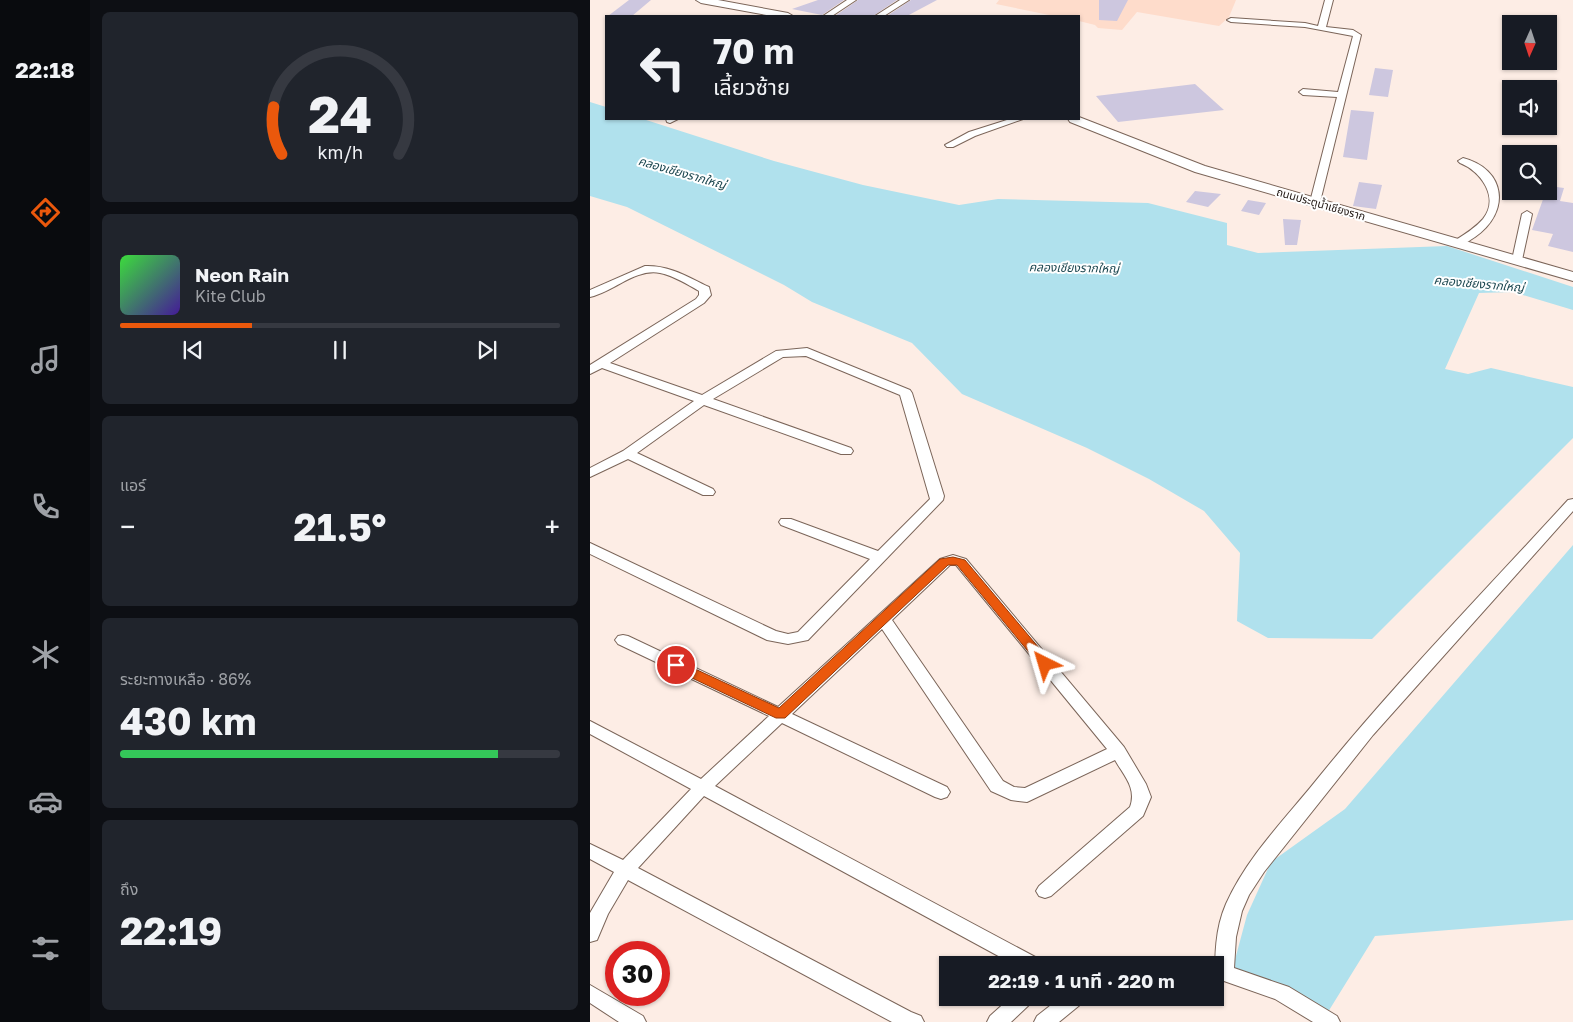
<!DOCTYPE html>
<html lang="th">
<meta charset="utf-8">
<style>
body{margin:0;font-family:"Golos Text","Noto Sans Thai",sans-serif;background:#20242c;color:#f1f3f6;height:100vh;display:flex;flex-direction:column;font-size:19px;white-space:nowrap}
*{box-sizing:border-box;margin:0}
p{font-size:16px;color:#9ea1a6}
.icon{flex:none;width:28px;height:28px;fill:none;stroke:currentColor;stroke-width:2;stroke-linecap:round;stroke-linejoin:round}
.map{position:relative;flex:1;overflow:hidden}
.panel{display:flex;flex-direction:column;gap:12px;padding:12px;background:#0d0f14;width:500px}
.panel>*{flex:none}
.guide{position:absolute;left:15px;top:15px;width:475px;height:105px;border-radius:0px;box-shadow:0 1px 4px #0004;background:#171b24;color:#f1f3f6;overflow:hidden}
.needle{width:32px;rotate:183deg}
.tools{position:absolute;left:912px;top:15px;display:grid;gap:10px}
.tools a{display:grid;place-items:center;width:55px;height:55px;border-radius:0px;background:#171b24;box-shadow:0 1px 4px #0004;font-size:25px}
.speed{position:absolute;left:15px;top:941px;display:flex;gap:10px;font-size:25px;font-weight:700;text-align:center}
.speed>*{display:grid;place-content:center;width:65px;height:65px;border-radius:50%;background:#171b24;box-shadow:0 1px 4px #0004;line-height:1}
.speed .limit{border:8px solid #d22;background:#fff;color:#111}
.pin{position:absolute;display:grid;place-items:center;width:42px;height:42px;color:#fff;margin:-21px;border:2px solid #fff;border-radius:50%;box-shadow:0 1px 5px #0007}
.me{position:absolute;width:55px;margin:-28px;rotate:320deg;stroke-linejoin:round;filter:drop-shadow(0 0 4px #0008)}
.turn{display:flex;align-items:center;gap:18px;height:105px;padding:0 25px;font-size:22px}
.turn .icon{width:65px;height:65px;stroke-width:2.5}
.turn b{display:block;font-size:35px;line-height:42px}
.big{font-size:38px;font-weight:700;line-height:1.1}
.panel .card{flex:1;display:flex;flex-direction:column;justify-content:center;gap:8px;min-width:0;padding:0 18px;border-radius:8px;background:#20242c}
.panel .dial{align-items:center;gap:0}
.dial svg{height:130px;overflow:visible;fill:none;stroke:#363941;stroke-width:7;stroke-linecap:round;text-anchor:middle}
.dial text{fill:#f1f3f6;stroke:none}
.song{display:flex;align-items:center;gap:15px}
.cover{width:60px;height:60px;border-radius:8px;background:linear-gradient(135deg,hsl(120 70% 55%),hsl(260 70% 35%))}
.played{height:5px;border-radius:2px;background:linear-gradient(90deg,#ea580c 30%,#363941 30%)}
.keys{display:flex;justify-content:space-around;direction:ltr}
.heat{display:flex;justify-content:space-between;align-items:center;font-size:28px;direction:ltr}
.charge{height:8px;border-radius:4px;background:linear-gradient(90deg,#34c759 86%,#363941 0)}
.trip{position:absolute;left:349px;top:956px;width:285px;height:50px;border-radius:0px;background:#171b24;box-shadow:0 1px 4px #0004;font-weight:700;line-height:50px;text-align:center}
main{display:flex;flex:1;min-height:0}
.menu{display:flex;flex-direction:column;width:90px;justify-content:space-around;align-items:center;background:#090b0e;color:#9ea1a6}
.menu .icon{width:35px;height:35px}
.menu .active{color:#ea580c}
.menu b{font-size:22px;color:#f1f3f6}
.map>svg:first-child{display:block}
.built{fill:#fedccb}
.water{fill:#b0e1ed}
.building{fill:#cdc7df}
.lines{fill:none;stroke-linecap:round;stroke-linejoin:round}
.street-casing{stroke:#7b6559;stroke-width:2}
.secondary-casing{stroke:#7b6559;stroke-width:2}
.street{fill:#fff;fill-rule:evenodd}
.secondary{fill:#fff;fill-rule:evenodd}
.route{fill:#ea580c;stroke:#983908}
.labels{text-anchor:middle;stroke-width:4;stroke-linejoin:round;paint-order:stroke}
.far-street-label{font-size:11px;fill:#1d1410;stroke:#fff}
.far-water-label{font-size:12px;font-style:italic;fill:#1b464f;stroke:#fff}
</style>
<main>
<nav class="menu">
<b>22:18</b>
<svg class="icon active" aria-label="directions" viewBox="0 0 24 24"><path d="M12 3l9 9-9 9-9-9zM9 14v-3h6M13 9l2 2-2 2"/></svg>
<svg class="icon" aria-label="music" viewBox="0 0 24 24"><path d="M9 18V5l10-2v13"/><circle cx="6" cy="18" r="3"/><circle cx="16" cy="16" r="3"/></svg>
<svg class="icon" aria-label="phone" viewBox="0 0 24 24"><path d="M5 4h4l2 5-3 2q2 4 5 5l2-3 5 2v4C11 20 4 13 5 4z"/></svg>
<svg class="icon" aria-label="climate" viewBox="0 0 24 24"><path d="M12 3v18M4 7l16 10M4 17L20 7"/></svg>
<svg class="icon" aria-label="car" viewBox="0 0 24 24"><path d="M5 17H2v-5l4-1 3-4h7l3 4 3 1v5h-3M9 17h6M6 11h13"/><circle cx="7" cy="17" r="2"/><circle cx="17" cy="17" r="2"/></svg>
<svg class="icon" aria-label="filters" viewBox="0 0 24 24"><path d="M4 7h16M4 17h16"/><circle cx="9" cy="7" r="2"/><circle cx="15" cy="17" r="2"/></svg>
</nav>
<section class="panel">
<div class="card dial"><svg viewBox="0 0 100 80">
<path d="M14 69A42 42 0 1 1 86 69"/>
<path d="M14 69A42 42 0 0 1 9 40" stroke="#ea580c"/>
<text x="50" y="56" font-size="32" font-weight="700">24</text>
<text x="50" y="72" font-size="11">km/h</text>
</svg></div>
<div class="card">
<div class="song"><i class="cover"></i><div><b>Neon Rain</b><p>Kite Club</p></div></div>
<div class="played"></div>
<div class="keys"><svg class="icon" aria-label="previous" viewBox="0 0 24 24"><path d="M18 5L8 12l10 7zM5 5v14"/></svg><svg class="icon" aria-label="pause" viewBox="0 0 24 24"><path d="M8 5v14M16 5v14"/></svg><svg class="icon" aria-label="next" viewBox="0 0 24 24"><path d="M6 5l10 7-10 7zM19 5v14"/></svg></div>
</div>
<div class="card"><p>แอร์</p>
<div class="heat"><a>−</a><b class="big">21.5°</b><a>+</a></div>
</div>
<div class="card"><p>ระยะทางเหลือ · 86%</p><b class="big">430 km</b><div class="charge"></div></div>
<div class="card"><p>ถึง</p><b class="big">22:19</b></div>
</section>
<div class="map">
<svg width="983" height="1022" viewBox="0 0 983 1022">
<rect width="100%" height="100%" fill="#fdede5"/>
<path class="built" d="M 409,0 L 646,0 L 639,17 L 629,26 L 547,12 L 532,30 L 508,28 L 505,25 L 489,21 L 489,16 L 464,16 L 406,4 Z"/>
<path class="water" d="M 0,102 L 16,107 L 16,119 L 53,119 L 184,161 L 273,185 L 369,205 L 408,199 L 558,203 L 637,223 L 637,245 L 668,253 L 857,246 L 983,287 L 983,310 L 923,292 L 889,293 L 855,369 L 878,374 L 901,368 L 983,387 L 983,438 L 782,639 L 678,638 L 647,621 L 650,553 L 614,511 L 559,479 L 497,448 L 372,394 L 322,343 L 222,302 L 194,285 L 37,207 L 0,196 Z
M 983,545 L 983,920 L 785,936 L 738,1012 L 643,967 L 657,915 L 681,862 L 755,809 Z"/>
<path class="building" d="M 39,0 L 61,0 L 42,16 L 18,16 Z
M 228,0 L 254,0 L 232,15 L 202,9 Z
M 268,0 L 307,0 L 283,16 L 245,16 Z
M 321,0 L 347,0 L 317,16 L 297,16 Z
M 509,0 L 538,0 L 527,21 L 509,20 Z
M 785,68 L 803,70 L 798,97 L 779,95 Z
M 605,84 L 634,110 L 528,122 L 506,96 Z
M 761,110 L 784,112 L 777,160 L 753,157 Z
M 769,182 L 792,185 L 786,209 L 763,206 Z
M 959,186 L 974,188 L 970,201 L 983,203 L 983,252 L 958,246 L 963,234 L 942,230 L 956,191 L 959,191 Z
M 605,191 L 631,194 L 618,207 L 596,202 Z
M 658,200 L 676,203 L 669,215 L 651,211 Z
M 693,219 L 711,220 L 707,245 L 695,245 Z"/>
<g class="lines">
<defs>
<path id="street" d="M 257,0 L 266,0 L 242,16 L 233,16 Z
M 310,0 L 319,0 L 294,16 L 285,16 Z
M 735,0 L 743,0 L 736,27 L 763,30 L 771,35 L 730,202 L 725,205 L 720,202 L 747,97 L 713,95 L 709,92 L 713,89 L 748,92 L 763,36 L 715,27 L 641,22 L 637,20 L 641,18 L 715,23 L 728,26 Z
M 76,119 L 88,119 L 80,123 L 77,122 Z
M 420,119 L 433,119 L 385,136 L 363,147 L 357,147 L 355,145 L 379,132 Z
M 873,158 C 916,169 921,212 885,237 C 880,240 874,245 868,246 L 863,243 L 864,241 C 874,235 885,228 893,219 C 910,198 891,171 870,163 L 868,161 Z
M 937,211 L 942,214 L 932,260 L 927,263 L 922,260 L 932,214 Z
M 55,266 C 79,265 98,277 119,287 L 121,295 L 114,303 L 20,363 L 112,395 L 186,351 L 217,348 L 320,390 L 322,393 L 354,496 L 353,500 L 218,640 L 198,644 L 177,640 L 0,554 L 0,543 L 186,631 L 198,634 L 208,632 L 280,559 L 191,525 L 189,522 L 191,519 L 201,519 L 288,551 L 340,499 L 310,395 L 216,356 L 193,357 L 123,399 L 261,448 L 263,451 L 261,454 L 251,454 L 114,405 L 47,453 L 123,489 L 125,492 L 123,495 L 113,495 L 38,459 L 0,477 L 0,468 L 33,451 L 104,401 L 12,368 L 0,374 L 0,365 L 106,299 L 109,295 L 109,291 C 97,284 84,276 70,273 C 46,268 23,292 0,297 L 0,290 Z
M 983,499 L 983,511 L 783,735 L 674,872 L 659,895 L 652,911 L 646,937 L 644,968 L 699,987 L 747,1016 L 750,1022 L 723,1022 L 685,999 L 634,981 L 625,981 C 625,956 625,929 636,904 C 655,861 690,824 720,788 C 801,687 891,595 978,500 Z
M 363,555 L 376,559 L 534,747 L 556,784 L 561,797 L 553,816 L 461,896 L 455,898 L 449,896 L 446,891 L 449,886 L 540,807 C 547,788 534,776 525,760 L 437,802 L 421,800 L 401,791 L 292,629 L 202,714 L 357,787 L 360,792 L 357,797 L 351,799 L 345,797 L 192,723 L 125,786 L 449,959 L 452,965 L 425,965 L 114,796 L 48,868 L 321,1012 L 331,1016 L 334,1022 L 302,1022 L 38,880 L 18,914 L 7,940 L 0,942 L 0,913 L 24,872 L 0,859 L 0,844 L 33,860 L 101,789 L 0,734 L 0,721 L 111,779 L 179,716 L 28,644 L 25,640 L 28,636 L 33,635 L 38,636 L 188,707 L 350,559 ZM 360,565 L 366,565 L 517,749 L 435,788 L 424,787 L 413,781 L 302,620 Z
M 0,985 L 53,1016 L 56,1022 L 29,1022 L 0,1003 Z
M 420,998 L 443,998 L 440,1004 L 421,1022 L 397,1022 L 400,1016 Z
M 470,998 L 494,998 L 491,1004 L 469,1022 L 444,1022 L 447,1016 Z"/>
<path id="secondary" d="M 106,0 L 128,0 L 198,13 L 203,16 L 182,16 L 111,3 Z
M 489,117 L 615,166 L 983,272 L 983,281 L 605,172 L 480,122 L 478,119 L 489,119 Z"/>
</defs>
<use href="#street" class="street-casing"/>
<use href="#secondary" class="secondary-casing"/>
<use href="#street" class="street"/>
<use href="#secondary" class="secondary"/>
</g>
<path class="route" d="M 363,557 L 375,560 L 460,661 L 462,664 L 460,667 L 451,667 L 367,565 L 358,565 L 195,718 L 186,718 L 81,668 L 79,665 L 81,662 L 90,662 L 189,708 L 350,559 Z"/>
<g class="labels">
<g class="far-street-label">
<text transform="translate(731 204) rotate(16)" y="4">ถนนประตูน้ำเชียงราก</text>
</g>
<g class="far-water-label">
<text transform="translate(92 173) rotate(16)" y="4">คลองเชียงรากใหญ่</text>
<text transform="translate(484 268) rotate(1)" y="4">คลองเชียงรากใหญ่</text>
<text transform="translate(889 284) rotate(5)" y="4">คลองเชียงรากใหญ่</text>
</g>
</g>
</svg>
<div class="tools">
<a><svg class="needle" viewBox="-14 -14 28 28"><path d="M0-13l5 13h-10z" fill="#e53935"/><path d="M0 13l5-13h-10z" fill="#9ea1a6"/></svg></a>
<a><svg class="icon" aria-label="sound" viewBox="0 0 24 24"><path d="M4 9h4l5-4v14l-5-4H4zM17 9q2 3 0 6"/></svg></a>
<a><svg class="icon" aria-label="search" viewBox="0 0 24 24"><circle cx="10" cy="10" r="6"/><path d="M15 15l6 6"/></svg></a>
</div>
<div class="speed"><div class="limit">30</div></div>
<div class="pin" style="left:86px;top:665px;background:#d93025"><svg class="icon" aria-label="arrive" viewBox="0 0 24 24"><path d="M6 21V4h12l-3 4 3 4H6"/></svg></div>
<svg class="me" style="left:455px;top:664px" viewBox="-20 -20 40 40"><path d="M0-17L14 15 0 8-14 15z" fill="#ea580c" stroke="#fff" stroke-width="4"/></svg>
<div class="trip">22:19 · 1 นาที · 220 m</div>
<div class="guide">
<div class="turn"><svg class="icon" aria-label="left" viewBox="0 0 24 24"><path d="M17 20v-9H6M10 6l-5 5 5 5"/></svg><div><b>70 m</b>เลี้ยวซ้าย</div></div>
</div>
</div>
</main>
